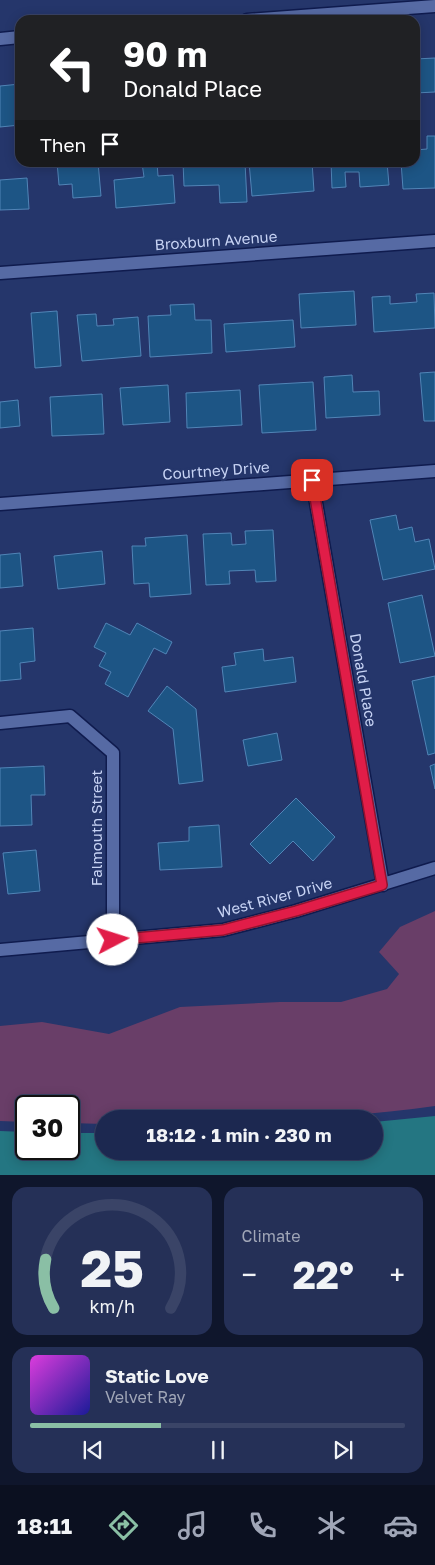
<!DOCTYPE html>
<meta charset="utf-8">
<style>
body{margin:0;font-family:"Golos Text",sans-serif;background:#253057;color:#f1f3f6;height:100vh;display:flex;flex-direction:column;font-size:19px;white-space:nowrap}
*{box-sizing:border-box;margin:0}
p{font-size:16px;color:#a0a6b7}
.icon{flex:none;width:28px;height:28px;fill:none;stroke:currentColor;stroke-width:2;stroke-linecap:round;stroke-linejoin:round}
.map{position:relative;height:1175px;overflow:hidden}
.drawer{display:flex;flex-direction:column;gap:12px;padding:12px;background:#0f162c;flex:1}
.drawer>*{flex:none}
.hud{position:absolute;left:15px;top:15px;width:405px;height:152px;border-radius:15px;box-shadow:0 2px 12px #0003,0 0 0 1px #3a4467;background:#202124;color:#fff;overflow:hidden}
.speed{position:absolute;left:15px;top:1095px;display:flex;gap:10px;font-size:25px;font-weight:700;text-align:center}
.speed>*{display:grid;place-content:center;width:65px;height:65px;border-radius:50%;background:#1c2850;box-shadow:0 2px 12px #0003,0 0 0 1px #3a4467;line-height:1}
.speed .limit{border:2px solid #111;border-radius:8px;background:#fff;color:#111}
.pin{position:absolute;display:grid;place-items:center;width:42px;height:42px;color:#fff;margin:-21px;border-radius:10px;box-shadow:0 2px 8px #0006}
.me{position:absolute;width:55px;margin:-28px;rotate:85deg;stroke-linejoin:round;filter:drop-shadow(0 0 4px #0008)}
.turn{display:flex;align-items:center;gap:18px;height:105px;padding:0 25px;font-size:22px}
.turn .icon{width:65px;height:65px;stroke-width:2.5}
.turn b{display:block;font-size:35px;line-height:42px}
.then{display:flex;align-items:center;height:48px;padding:0 25px;background:#0003;gap:10px;font-size:19px}
.big{font-size:38px;font-weight:700;line-height:1.1}
.drawer .tile{flex:1;display:flex;flex-direction:column;justify-content:center;gap:8px;min-width:0;padding:0 18px;border-radius:15px;background:#253057}
.drawer .dial{align-items:center;gap:0}
.dial svg{height:130px;overflow:visible;fill:none;stroke:#3a4467;stroke-width:7;stroke-linecap:round;text-anchor:middle}
.dial text{fill:#f1f3f6;stroke:none}
.song{display:flex;align-items:center;gap:15px}
.cover{width:60px;height:60px;border-radius:8px;background:linear-gradient(135deg,hsl(300 70% 55%),hsl(240 70% 35%))}
.played{height:5px;border-radius:2px;background:linear-gradient(90deg,#8abfa5 35%,#3a4467 35%)}
.keys{display:flex;justify-content:space-around;direction:ltr}
.heat{display:flex;justify-content:space-between;align-items:center;font-size:28px;direction:ltr}
.drawer .tiles{flex:1;display:grid;gap:12px;grid-template-columns:1fr 1fr}
.tile:last-child{grid-column:span 2}
.trip{position:absolute;left:95px;top:1110px;width:288px;height:50px;border-radius:25px;background:#1c2850;box-shadow:0 2px 12px #0003,0 0 0 1px #3a4467;font-weight:700;line-height:50px;text-align:center}
.tabs{display:flex;height:80px;justify-content:space-around;align-items:center;background:#0b1020;color:#a0a6b7}
.tabs .icon{width:35px;height:35px}
.tabs .selected{color:#8abfa5}
.tabs b{font-size:22px;color:#f1f3f6}
.map>svg:first-child{display:block}
.green{fill:#693e68}
.water{fill:#247682}
.building{fill:#1d5585;stroke:#5185b7}
.lines{fill:none;stroke-linecap:round;stroke-linejoin:round}
.street-casing{stroke:#0f1b4e;stroke-width:15}
.street{stroke:#566aa4;stroke-width:12}
.route-casing{stroke:#92132f;stroke-width:12}
.route{stroke:#e11d48;stroke-width:9}
.labels{text-anchor:middle;stroke-width:5;stroke-linejoin:round;paint-order:stroke}
.street-label{font-size:15px;fill:#c7d3f4;stroke:#25366b}
</style>
<div class="map">
<svg width="435" height="1175" viewBox="0 0 435 1175">
<rect width="100%" height="100%" fill="#25366b"/>
<path class="green" d="M 435,911 L 435,1106 C 326,1122 214,1119 104,1119 L 104,1124 L 69,1123 L 69,1106 L 26,1106 L 26,1122 L 0,1121 L 0,1026 L 42,1022 L 109,1034 L 180,1007 L 280,1002 L 341,1002 L 387,989 L 399,974 L 379,952 L 400,927 Z"/>
<path class="water" d="M 435,1116 L 435,1175 L 0,1175 L 0,1131 L 26,1132 L 26,1149 L 69,1149 L 69,1133 L 104,1133 L 104,1151 L 374,1151 L 374,1122 Z"/>
<path class="building" d="M 435,58 L 435,92 L 415,93 L 415,59 Z
M 20,84 L 20,125 L 0,127 L 0,86 Z
M 427,136 L 435,136 L 435,188 L 403,189 L 401,162 L 415,162 L 415,150 L 427,149 Z
M 57,162 L 98,162 L 101,196 L 73,198 L 72,184 L 59,185 Z
M 157,162 L 158,176 L 173,175 L 175,203 L 116,208 L 114,180 L 144,177 L 142,163 Z
M 183,162 L 245,162 L 247,202 L 220,203 L 219,185 L 184,186 Z
M 249,162 L 312,162 L 314,191 L 252,196 Z
M 331,162 L 387,162 L 389,185 L 360,187 L 359,172 L 345,172 L 346,187 L 332,188 Z
M 27,178 L 29,209 L 0,210 L 0,180 Z
M 354,291 L 356,325 L 301,328 L 299,294 Z
M 434,293 L 435,328 L 374,332 L 372,297 L 390,296 L 390,304 L 417,302 L 416,294 Z
M 194,304 L 195,320 L 211,320 L 212,353 L 150,357 L 148,316 L 171,315 L 170,305 Z
M 57,311 L 61,366 L 35,368 L 31,313 Z
M 96,314 L 97,326 L 114,325 L 113,319 L 138,317 L 141,356 L 82,361 L 77,315 Z
M 293,320 L 295,347 L 226,352 L 224,324 Z
M 435,372 L 435,421 L 424,421 L 420,373 Z
M 352,375 L 353,392 L 379,391 L 380,415 L 326,418 L 324,377 Z
M 313,382 L 316,430 L 262,433 L 259,385 Z
M 168,385 L 170,422 L 123,425 L 120,388 Z
M 240,390 L 242,425 L 187,428 L 186,393 Z
M 102,394 L 104,434 L 52,436 L 50,397 Z
M 18,400 L 20,426 L 0,428 L 0,402 Z
M 396,515 L 399,530 L 412,527 L 415,542 L 429,539 L 435,569 L 383,580 L 370,520 Z
M 273,530 L 276,581 L 256,582 L 255,570 L 229,571 L 230,584 L 206,585 L 203,534 L 231,533 L 232,545 L 246,544 L 245,531 Z
M 187,535 L 191,594 L 150,597 L 149,583 L 134,584 L 132,546 L 146,546 L 145,538 Z
M 102,551 L 105,584 L 58,589 L 54,556 Z
M 20,553 L 23,586 L 0,588 L 0,555 Z
M 422,595 L 435,656 L 400,663 L 388,603 Z
M 106,623 L 130,635 L 137,623 L 172,642 L 166,654 L 154,648 L 128,697 L 105,684 L 111,672 L 99,666 L 106,653 L 94,647 Z
M 33,628 L 35,661 L 20,663 L 21,679 L 0,681 L 0,631 Z
M 263,649 L 264,661 L 293,657 L 296,682 L 225,692 L 222,667 L 236,665 L 234,653 Z
M 435,676 L 435,753 L 428,755 L 412,681 Z
M 167,686 L 196,709 L 203,781 L 179,784 L 173,729 L 148,711 Z
M 277,733 L 282,760 L 248,766 L 243,740 Z
M 435,764 L 435,789 L 430,766 Z
M 44,766 L 45,795 L 31,795 L 32,825 L 0,826 L 0,768 Z
M 296,798 L 335,837 L 313,861 L 293,841 L 270,864 L 250,844 Z
M 219,825 L 222,867 L 160,870 L 158,843 L 189,841 L 189,827 Z
M 36,850 L 40,891 L 8,894 L 3,853 Z"/>
<g class="lines">
<defs>
<path id="street" d="M 247,20 L 435,6
M 0,39 L 20,37
M 0,273 L 435,241
M 312,480 L 383,885
M 0,504 L 435,471
M 0,723 L 70,716 L 113,753 L 113,940
M 0,950 L 223,930 L 296,911 L 435,868"/>
</defs>
<use href="#street" class="street-casing"/>
<use href="#street" class="street"/>
</g>
<g class="lines">
<defs>
<path id="route" d="M 113,940 L 223,930 L 296,911 L 382,885 L 312,480"/>
</defs>
<use href="#route" class="route-casing"/>
<use href="#route" class="route"/>
</g>
<g class="labels">
<g class="street-label">
<text transform="translate(216 241) rotate(-4)" y="5">Broxburn Avenue</text>
<text transform="translate(216 471) rotate(-4)" y="5">Courtney Drive</text>
<text transform="translate(363 680) rotate(80)" y="5">Donald Place</text>
<text transform="translate(97 828) rotate(-90)" y="5">Falmouth Street</text>
<text transform="translate(275 898) rotate(-15)" y="5">West River Drive</text>
</g>
</g>
</svg>
<div class="speed"><div class="limit">30</div></div>
<div class="pin" style="left:312px;top:480px;background:#d93025"><svg class="icon" aria-label="arrive" viewBox="0 0 24 24"><path d="M6 21V4h12l-3 4 3 4H6"/></svg></div>
<svg class="me" style="left:113px;top:940px" viewBox="-20 -20 40 40"><circle r="19" fill="#fff"/><path d="M0-13L10 11 0 6-10 11z" fill="#e11d48"/></svg>
<div class="trip">18:12 · 1 min · 230 m</div>
<div class="hud">
<div class="turn"><svg class="icon" aria-label="left" viewBox="0 0 24 24"><path d="M17 20v-9H6M10 6l-5 5 5 5"/></svg><div><b>90 m</b>Donald Place</div></div>
<div class="then">Then<svg class="icon" aria-label="arrive" viewBox="0 0 24 24"><path d="M6 21V4h12l-3 4 3 4H6"/></svg></div>
</div>
</div>
<section class="drawer">
<div class="tiles">
<div class="tile dial"><svg viewBox="0 0 100 80">
<path d="M14 69A42 42 0 1 1 86 69"/>
<path d="M14 69A42 42 0 0 1 9 39" stroke="#8abfa5"/>
<text x="50" y="56" font-size="32" font-weight="700">25</text>
<text x="50" y="72" font-size="11">km/h</text>
</svg></div>
<div class="tile"><p>Climate</p>
<div class="heat"><a>−</a><b class="big">22°</b><a>+</a></div>
</div>
<div class="tile">
<div class="song"><i class="cover"></i><div><b>Static Love</b><p>Velvet Ray</p></div></div>
<div class="played"></div>
<div class="keys"><svg class="icon" aria-label="previous" viewBox="0 0 24 24"><path d="M18 5L8 12l10 7zM5 5v14"/></svg><svg class="icon" aria-label="pause" viewBox="0 0 24 24"><path d="M8 5v14M16 5v14"/></svg><svg class="icon" aria-label="next" viewBox="0 0 24 24"><path d="M6 5l10 7-10 7zM19 5v14"/></svg></div>
</div>
</div>
</section>
<nav class="tabs">
<b>18:11</b>
<svg class="icon selected" aria-label="directions" viewBox="0 0 24 24"><path d="M12 3l9 9-9 9-9-9zM9 14v-3h6M13 9l2 2-2 2"/></svg>
<svg class="icon" aria-label="music" viewBox="0 0 24 24"><path d="M9 18V5l10-2v13"/><circle cx="6" cy="18" r="3"/><circle cx="16" cy="16" r="3"/></svg>
<svg class="icon" aria-label="phone" viewBox="0 0 24 24"><path d="M5 4h4l2 5-3 2q2 4 5 5l2-3 5 2v4C11 20 4 13 5 4z"/></svg>
<svg class="icon" aria-label="climate" viewBox="0 0 24 24"><path d="M12 3v18M4 7l16 10M4 17L20 7"/></svg>
<svg class="icon" aria-label="car" viewBox="0 0 24 24"><path d="M5 17H2v-5l4-1 3-4h7l3 4 3 1v5h-3M9 17h6M6 11h13"/><circle cx="7" cy="17" r="2"/><circle cx="17" cy="17" r="2"/></svg>
</nav>
